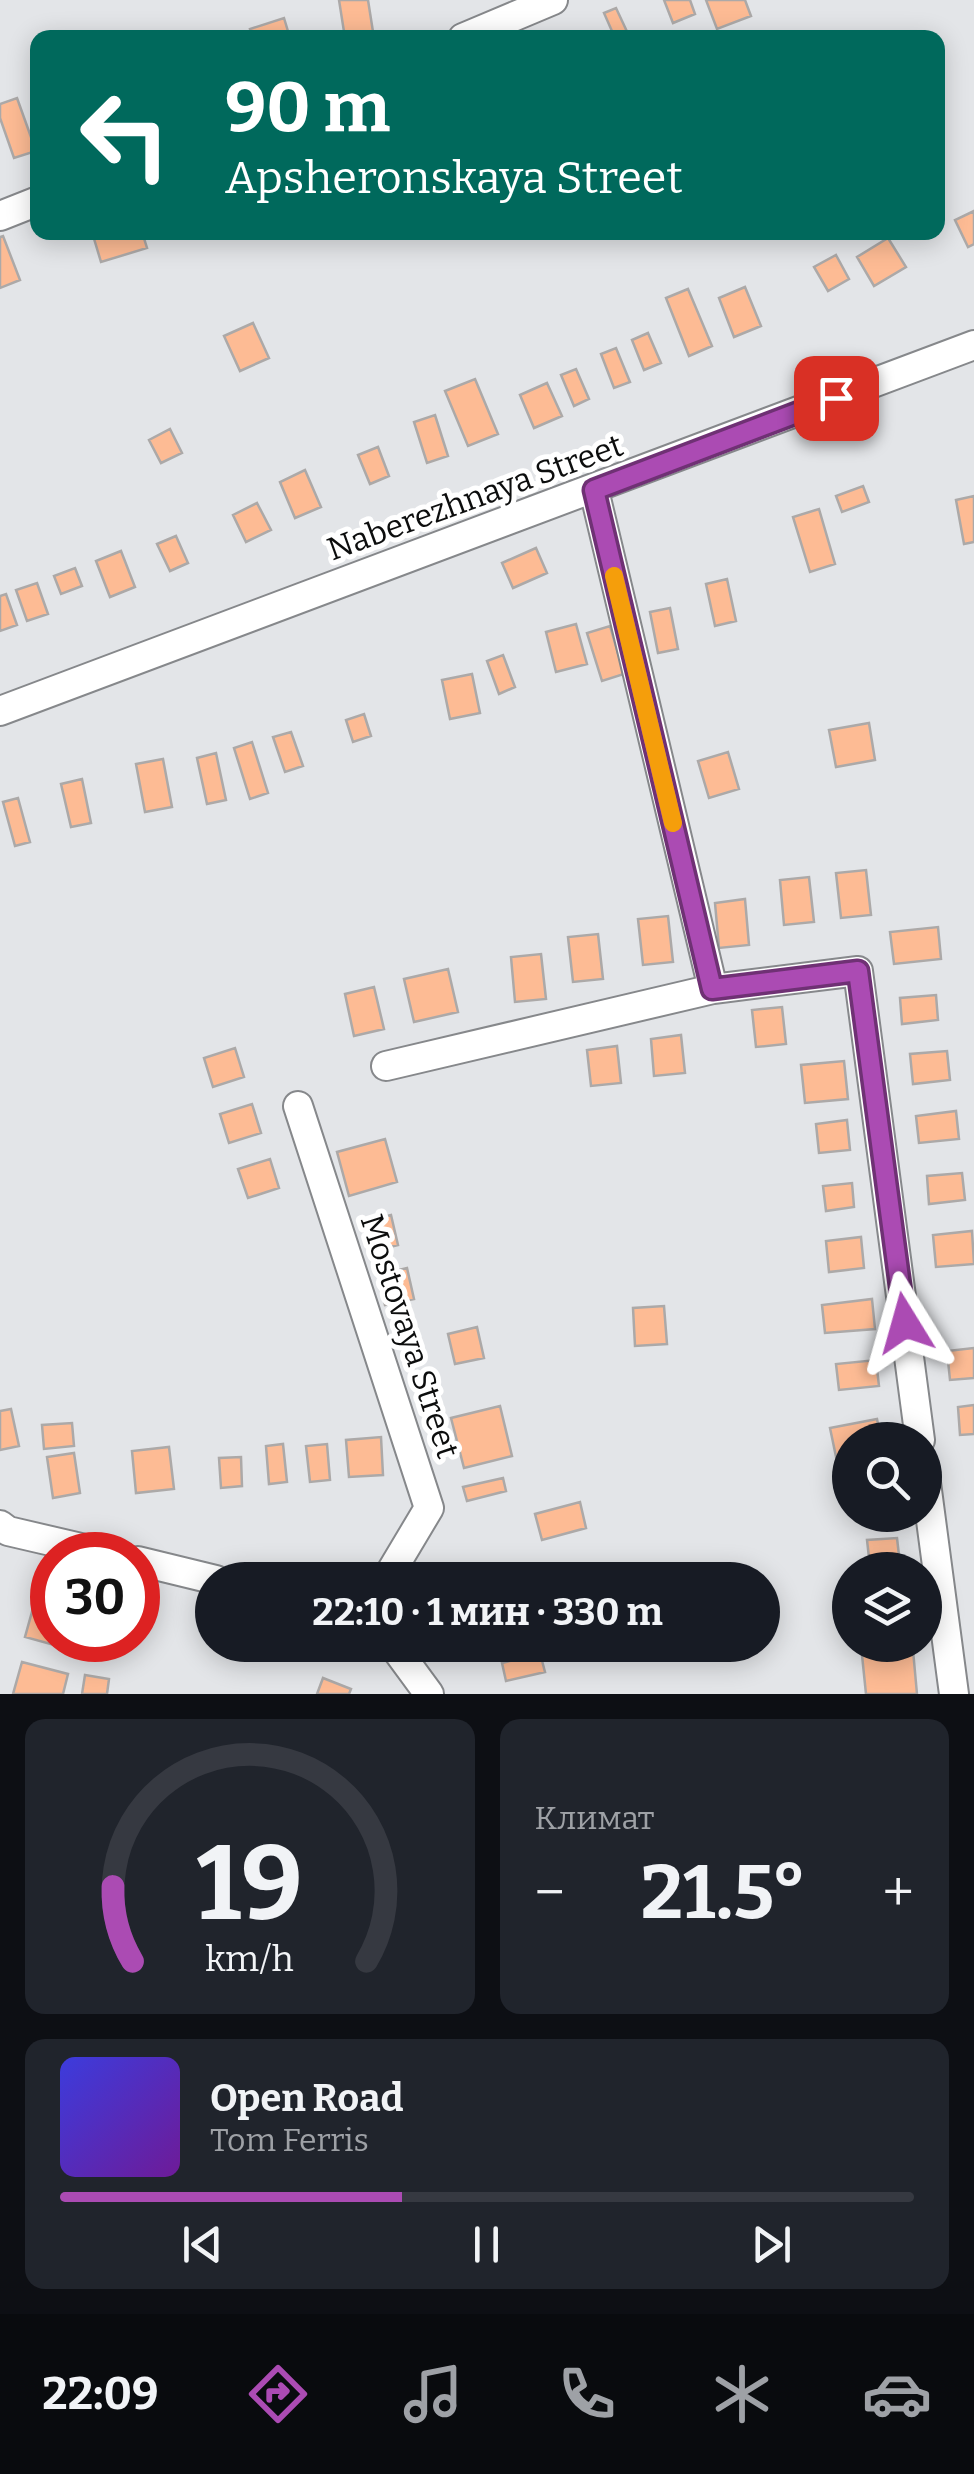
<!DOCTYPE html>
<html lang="ru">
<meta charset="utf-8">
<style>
body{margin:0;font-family:Bitter,serif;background:#20242c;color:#f1f3f6;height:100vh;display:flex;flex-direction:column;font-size:38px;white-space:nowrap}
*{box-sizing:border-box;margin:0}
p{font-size:32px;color:#9ea1a6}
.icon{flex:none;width:55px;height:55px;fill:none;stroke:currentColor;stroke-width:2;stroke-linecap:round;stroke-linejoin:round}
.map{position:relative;height:1694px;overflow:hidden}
.sheet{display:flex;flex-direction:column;gap:25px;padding:25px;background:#0d0f14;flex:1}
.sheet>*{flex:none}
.banner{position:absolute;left:30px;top:30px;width:915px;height:210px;border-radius:20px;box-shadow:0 5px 25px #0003;background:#00695c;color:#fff;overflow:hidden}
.fabs{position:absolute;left:832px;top:1422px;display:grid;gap:20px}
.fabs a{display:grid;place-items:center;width:110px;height:110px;border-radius:50%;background:#171b24;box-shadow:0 5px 25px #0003;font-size:50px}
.speed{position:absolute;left:30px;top:1532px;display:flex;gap:20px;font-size:50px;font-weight:700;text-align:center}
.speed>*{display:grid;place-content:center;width:130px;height:130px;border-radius:50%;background:#171b24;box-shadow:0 5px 25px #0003;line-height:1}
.speed .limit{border:15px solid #d22;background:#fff;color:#111}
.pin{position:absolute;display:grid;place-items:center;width:85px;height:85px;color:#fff;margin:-42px;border-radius:20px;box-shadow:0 5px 15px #0006}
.me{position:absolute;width:110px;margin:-55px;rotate:352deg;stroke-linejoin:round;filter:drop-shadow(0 0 8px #0008)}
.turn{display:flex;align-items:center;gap:35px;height:210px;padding:0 30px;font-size:45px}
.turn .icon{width:130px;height:130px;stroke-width:2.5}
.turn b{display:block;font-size:70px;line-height:85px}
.big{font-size:75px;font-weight:700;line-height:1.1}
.sheet .widget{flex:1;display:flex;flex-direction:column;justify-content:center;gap:15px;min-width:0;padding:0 35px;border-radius:20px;background:#20242c}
.sheet .dial{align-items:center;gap:0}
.dial svg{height:260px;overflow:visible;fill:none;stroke:#363941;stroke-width:7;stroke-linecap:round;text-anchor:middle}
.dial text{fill:#f1f3f6;stroke:none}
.song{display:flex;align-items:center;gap:30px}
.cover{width:120px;height:120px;border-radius:15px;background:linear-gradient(135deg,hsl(240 70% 55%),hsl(280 70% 35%))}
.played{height:10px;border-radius:5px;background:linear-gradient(90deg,#ab4bb3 40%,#363941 40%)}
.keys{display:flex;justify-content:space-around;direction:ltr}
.heat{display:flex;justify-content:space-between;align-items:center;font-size:55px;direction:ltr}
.sheet .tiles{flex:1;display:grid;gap:25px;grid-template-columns:1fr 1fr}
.widget:last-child{grid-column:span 2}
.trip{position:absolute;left:195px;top:1562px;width:585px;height:100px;border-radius:50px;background:#171b24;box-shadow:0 5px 25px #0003;font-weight:700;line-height:100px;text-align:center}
.tab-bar{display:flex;height:160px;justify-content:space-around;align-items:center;background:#090b0e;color:#9ea1a6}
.tab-bar .icon{width:70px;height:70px}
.tab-bar .active{color:#ab4bb3}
.tab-bar b{font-size:45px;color:#f1f3f6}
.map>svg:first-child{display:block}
.building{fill:#fdbb94;stroke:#aca9a8;stroke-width:2.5}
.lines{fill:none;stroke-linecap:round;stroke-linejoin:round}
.minor-casing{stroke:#86888b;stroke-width:32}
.minor{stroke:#fff;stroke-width:28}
.route-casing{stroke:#6f3174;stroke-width:25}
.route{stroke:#ab4bb3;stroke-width:18}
.slow{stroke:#f59e0b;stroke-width:18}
.labels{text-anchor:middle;stroke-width:10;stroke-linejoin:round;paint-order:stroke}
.street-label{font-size:32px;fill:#0c0d0d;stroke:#fff}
</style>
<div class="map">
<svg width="974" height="1694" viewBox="0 0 974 1694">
<rect width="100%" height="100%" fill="#e3e5e8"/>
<path class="building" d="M 339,0 L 368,0 L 374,38 L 345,38 Z
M 664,0 L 690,0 L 695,14 L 673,23 Z
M 706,0 L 745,0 L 751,16 L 717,29 Z
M 616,8 L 630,38 L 615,38 L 604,13 Z
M 284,18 L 290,38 L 253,38 L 250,29 Z
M 17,98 L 36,151 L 14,158 L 0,118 L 0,104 Z
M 974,211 L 974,244 L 968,247 L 955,220 Z
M 92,232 L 142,232 L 147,248 L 101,262 Z
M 3,236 L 20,280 L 0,288 L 0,237 Z
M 888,238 L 906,267 L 874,286 L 857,257 Z
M 836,255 L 849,279 L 828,291 L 814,267 Z
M 745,287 L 761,326 L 734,337 L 719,298 Z
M 688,289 L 712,346 L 689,356 L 666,298 Z
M 253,323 L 269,358 L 240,371 L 224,336 Z
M 648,333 L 661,363 L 644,370 L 632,340 Z
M 616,348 L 630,382 L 614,388 L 601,354 Z
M 576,369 L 589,399 L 574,406 L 561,375 Z
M 475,379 L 498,434 L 468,446 L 445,391 Z
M 547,383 L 562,416 L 534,428 L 520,395 Z
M 435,415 L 448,456 L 427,463 L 414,422 Z
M 170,429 L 182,453 L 161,463 L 149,440 Z
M 378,447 L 389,476 L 370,484 L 358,455 Z
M 305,470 L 321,507 L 295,518 L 280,482 Z
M 863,486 L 869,502 L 842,512 L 836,496 Z
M 974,496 L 974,542 L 964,544 L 956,500 Z
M 257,503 L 271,530 L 246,542 L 233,515 Z
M 819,509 L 835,564 L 810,572 L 793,517 Z
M 176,536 L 188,563 L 170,571 L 157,544 Z
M 536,548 L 547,573 L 513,588 L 502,563 Z
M 121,551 L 135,587 L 110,597 L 96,561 Z
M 75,568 L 82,586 L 61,594 L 54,576 Z
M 727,579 L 736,621 L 715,626 L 706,584 Z
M 37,583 L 48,614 L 27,621 L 16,590 Z
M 6,594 L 17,625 L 0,631 L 0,596 Z
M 670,608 L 678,649 L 658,653 L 650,612 Z
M 576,624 L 587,664 L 556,672 L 546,632 Z
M 610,626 L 624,674 L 602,681 L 587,633 Z
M 503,655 L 515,687 L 499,694 L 487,661 Z
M 472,674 L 480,713 L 450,719 L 442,680 Z
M 364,714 L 371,736 L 353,742 L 346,720 Z
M 869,723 L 875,760 L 836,767 L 829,730 Z
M 291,732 L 303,766 L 285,772 L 273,737 Z
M 252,742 L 268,793 L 250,799 L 234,748 Z
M 728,752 L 739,789 L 709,798 L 698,761 Z
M 216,753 L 226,800 L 207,804 L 197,758 Z
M 163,759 L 172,807 L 145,812 L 136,764 Z
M 82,779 L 91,823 L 71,827 L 61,784 Z
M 18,798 L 30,842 L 15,846 L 3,802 Z
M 866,870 L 871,915 L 841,918 L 836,873 Z
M 809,877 L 814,922 L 784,925 L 780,880 Z
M 745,899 L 749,945 L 719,948 L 715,903 Z
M 668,916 L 673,962 L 643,965 L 638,919 Z
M 938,927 L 941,959 L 894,964 L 890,932 Z
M 598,934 L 603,979 L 573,982 L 568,937 Z
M 541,954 L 546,999 L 515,1002 L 511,957 Z
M 448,969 L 458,1012 L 414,1022 L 404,979 Z
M 374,987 L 384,1029 L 354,1036 L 345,994 Z
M 936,995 L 938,1020 L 902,1024 L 900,998 Z
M 782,1007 L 786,1044 L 756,1047 L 752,1010 Z
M 681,1035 L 685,1073 L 654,1076 L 651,1039 Z
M 617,1046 L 621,1083 L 591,1086 L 587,1050 Z
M 235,1048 L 244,1077 L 213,1087 L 204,1058 Z
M 947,1051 L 950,1080 L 913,1084 L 910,1054 Z
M 844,1061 L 848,1099 L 805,1103 L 801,1065 Z
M 252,1104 L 261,1133 L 229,1143 L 220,1114 Z
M 956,1111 L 959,1139 L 919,1143 L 916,1116 Z
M 847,1120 L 850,1150 L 819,1153 L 816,1124 Z
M 385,1139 L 397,1182 L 349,1196 L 337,1152 Z
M 270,1159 L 279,1188 L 248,1198 L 238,1169 Z
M 962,1173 L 965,1200 L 929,1204 L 927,1176 Z
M 852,1183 L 854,1207 L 826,1211 L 823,1186 Z
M 391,1215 L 398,1245 L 369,1252 L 362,1222 Z
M 972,1231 L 974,1264 L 936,1267 L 933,1235 Z
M 861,1237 L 864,1268 L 829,1272 L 826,1241 Z
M 407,1268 L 414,1299 L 385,1305 L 378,1275 Z
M 872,1299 L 875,1329 L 825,1333 L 822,1305 Z
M 664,1306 L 667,1344 L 635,1346 L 633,1308 Z
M 477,1327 L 484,1358 L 455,1364 L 448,1334 Z
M 974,1348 L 974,1378 L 950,1380 L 947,1351 Z
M 876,1360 L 879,1386 L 839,1390 L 836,1364 Z
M 974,1405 L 974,1434 L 960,1435 L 958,1407 Z
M 500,1406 L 512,1456 L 464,1468 L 451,1418 Z
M 11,1409 L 19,1446 L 0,1450 L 0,1411 Z
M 877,1419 L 881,1440 L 850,1440 L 850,1469 L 839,1471 L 830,1428 Z
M 72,1423 L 74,1446 L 44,1449 L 42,1425 Z
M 381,1437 L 383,1475 L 349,1477 L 346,1440 Z
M 283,1444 L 287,1482 L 269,1484 L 266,1446 Z
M 327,1444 L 330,1480 L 310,1482 L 306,1446 Z
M 169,1447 L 174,1489 L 136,1493 L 132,1451 Z
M 74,1453 L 80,1493 L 53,1498 L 47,1457 Z
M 241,1457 L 242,1486 L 221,1488 L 219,1458 Z
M 503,1478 L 506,1491 L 467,1501 L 463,1487 Z
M 580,1502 L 586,1528 L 542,1540 L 535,1514 Z
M 897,1538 L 900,1564 L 870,1567 L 867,1540 Z
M 531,1568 L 534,1580 L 488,1580 L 488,1579 Z
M 35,1601 L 52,1606 L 52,1640 L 68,1640 L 65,1648 L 25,1637 Z
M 913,1650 L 917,1694 L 866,1694 L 862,1655 Z
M 540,1653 L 545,1672 L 506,1681 L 502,1663 Z
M 22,1662 L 68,1674 L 63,1694 L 13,1694 Z
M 85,1675 L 109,1679 L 107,1694 L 82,1694 Z
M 323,1678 L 351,1689 L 349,1694 L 317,1694 Z"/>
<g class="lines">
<defs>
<path id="minor" d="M 463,38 L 553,0
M 0,216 L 38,201
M 594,490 L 713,989
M 0,711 L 974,345
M 386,1066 L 713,989 L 858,971 L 920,1440
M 298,1106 L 429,1508 L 386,1580
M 925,1475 L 954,1694
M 0,1525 L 8,1531 L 111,1555
M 138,1561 L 216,1580
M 393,1645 L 429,1694"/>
</defs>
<use href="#minor" class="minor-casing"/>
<use href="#minor" class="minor"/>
</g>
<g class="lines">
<defs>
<path id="route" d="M 836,398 L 594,490 L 712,989 L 858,971 L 905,1323"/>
</defs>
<use href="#route" class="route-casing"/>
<use href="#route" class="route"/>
<path class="slow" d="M 614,576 L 673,823"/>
</g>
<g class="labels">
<g class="street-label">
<text transform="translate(475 497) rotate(-20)" y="11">Naberezhnaya Street</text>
<text transform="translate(410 1336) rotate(72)" y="11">Mostovaya Street</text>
</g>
</g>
</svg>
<div class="fabs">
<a><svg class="icon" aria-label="search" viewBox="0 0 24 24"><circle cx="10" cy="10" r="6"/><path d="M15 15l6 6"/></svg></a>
<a><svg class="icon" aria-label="layers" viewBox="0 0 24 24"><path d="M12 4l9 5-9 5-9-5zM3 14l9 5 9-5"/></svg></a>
</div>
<div class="speed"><div class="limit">30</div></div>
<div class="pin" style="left:836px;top:398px;background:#d93025"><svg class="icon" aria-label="arrive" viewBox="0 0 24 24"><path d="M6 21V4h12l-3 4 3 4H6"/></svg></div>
<svg class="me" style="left:905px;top:1323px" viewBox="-20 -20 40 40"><path d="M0-17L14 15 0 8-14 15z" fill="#ab4bb3" stroke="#fff" stroke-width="4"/></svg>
<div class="trip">22:10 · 1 мин · 330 m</div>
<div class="banner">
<div class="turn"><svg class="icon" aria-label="left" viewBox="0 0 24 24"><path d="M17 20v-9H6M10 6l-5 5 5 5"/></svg><div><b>90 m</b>Apsheronskaya Street</div></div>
</div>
</div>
<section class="sheet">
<div class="tiles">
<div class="widget dial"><svg viewBox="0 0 100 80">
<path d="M14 69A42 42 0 1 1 86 69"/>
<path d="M14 69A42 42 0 0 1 8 46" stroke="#ab4bb3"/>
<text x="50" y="56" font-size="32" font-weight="700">19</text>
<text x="50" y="72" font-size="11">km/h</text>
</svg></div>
<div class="widget"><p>Климат</p>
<div class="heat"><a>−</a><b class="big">21.5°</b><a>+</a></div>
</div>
<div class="widget">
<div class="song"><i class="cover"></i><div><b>Open Road</b><p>Tom Ferris</p></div></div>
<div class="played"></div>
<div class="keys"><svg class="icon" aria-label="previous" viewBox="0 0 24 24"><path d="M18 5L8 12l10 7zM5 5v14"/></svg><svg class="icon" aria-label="pause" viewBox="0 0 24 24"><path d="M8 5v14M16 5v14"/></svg><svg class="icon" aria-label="next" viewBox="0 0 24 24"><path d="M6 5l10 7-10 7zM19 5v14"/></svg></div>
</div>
</div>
</section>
<nav class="tab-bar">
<b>22:09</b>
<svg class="icon active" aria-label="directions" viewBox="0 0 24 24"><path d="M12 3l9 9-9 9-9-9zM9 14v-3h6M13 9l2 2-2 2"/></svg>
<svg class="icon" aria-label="music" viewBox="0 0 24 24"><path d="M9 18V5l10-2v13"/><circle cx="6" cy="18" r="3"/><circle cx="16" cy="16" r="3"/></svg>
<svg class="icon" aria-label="phone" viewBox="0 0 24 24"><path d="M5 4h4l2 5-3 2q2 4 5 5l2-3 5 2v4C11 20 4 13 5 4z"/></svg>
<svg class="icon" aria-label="climate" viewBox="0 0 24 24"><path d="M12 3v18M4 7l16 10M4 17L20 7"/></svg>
<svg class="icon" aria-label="car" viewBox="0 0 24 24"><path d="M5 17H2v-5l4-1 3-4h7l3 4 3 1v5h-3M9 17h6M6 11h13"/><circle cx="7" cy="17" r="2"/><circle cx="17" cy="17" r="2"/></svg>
</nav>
